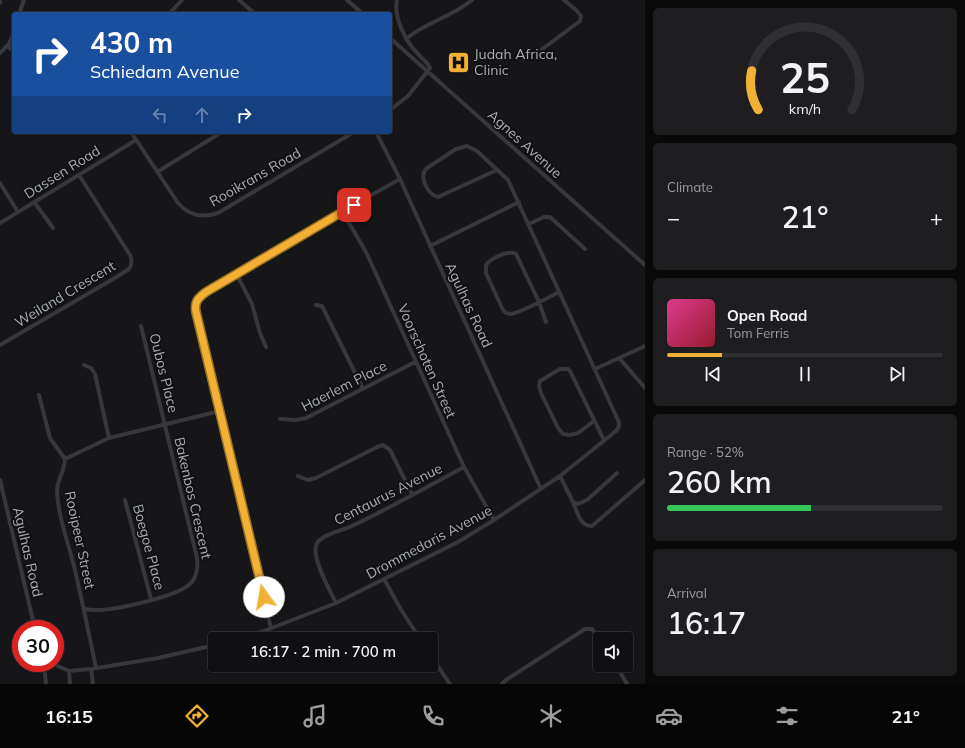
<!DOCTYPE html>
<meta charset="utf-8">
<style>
body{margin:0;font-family:Mulish,sans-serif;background:#1e1e20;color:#f1f3f6;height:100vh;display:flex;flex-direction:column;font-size:15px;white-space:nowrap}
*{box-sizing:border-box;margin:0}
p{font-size:13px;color:#9c9d9f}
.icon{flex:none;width:22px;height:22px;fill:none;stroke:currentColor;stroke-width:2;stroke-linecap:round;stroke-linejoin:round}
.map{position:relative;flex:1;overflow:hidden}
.details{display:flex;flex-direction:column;gap:8px;padding:8px;background:#09090a;width:320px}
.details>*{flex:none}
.banner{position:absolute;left:12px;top:12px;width:380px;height:122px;border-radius:4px;box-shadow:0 1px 3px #0004,0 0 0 1px #303032;background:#1a4fa0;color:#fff;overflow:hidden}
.tools{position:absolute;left:593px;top:632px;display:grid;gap:8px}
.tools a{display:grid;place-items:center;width:40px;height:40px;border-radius:4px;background:#101012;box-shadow:0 1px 3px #0004,0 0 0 1px #303032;font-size:20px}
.speed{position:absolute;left:12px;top:620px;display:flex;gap:8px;font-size:20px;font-weight:700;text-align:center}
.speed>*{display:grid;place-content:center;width:52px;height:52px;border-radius:50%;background:#101012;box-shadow:0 1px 3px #0004,0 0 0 1px #303032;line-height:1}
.speed .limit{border:6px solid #d22;background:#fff;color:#111}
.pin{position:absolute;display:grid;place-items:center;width:34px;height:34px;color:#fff;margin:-17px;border-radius:8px;box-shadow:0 2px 6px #0006}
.me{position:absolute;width:44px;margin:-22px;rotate:347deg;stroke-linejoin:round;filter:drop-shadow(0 0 3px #0008)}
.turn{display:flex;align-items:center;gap:14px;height:84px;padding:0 12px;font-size:18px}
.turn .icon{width:52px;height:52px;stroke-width:2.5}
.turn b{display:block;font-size:28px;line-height:34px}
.lanes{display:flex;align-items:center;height:38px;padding:0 12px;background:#0003;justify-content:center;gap:20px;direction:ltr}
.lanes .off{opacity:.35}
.big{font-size:30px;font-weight:600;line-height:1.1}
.details .widget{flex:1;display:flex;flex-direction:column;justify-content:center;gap:6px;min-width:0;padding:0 14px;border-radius:6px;background:#1e1e20}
.details .dial{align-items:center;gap:0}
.dial svg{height:104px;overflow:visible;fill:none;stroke:#303032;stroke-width:7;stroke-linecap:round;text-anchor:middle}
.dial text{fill:#f1f3f6;stroke:none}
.song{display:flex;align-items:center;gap:12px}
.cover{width:48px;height:48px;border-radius:6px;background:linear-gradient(135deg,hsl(330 70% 55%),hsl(350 70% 35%))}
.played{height:4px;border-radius:2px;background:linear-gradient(90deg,#f2b134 20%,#303032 20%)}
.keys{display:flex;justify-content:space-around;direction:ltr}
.heat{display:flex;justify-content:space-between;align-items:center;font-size:22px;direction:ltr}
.charge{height:6px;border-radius:3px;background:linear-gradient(90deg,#34c759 52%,#303032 0)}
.trip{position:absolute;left:208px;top:632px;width:230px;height:40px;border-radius:4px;background:#101012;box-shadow:0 1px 3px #0004,0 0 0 1px #303032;font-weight:600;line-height:40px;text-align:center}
.dock{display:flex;height:64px;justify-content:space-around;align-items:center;background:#060607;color:#9c9d9f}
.dock .icon{width:28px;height:28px}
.dock .on{color:#f2b134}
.dock b{font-size:18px;color:#f1f3f6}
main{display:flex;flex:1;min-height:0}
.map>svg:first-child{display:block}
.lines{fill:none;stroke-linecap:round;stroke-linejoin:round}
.minor{stroke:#37383d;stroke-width:4}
.route-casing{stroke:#9d7322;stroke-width:10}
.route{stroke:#f2b134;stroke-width:7}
.labels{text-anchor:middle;stroke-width:4;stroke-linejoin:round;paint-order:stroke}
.poi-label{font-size:14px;fill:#a8adb8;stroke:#111113;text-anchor:start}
.street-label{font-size:14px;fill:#a8adb8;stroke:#111113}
</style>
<main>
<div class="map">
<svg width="645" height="684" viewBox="0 0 645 684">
<rect width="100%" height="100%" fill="#161618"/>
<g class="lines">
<path class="minor" d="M 239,0 L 255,14
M 347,0 L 363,14
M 0,3 L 0,0
M 171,12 L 182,0
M 19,14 L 24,0
M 390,38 L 645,265
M 406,39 C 426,22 452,17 472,0
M 7,46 L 14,51
M 0,53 L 9,44 L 14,32
M 537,53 L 580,21 L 581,16 L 576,10 L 564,0
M 390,110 L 408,96 L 430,68 C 428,62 422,59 418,54 C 406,42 393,17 397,0
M 131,132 L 178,203 C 189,216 203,218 218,213 L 354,132
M 376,132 L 400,179 L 541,489
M 157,172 L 222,132
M 0,183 L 18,212
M 35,203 L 53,228
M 342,211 L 366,252 L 464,467 L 494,520
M 0,223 L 136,140
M 529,224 L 544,217 L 550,217 L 585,249
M 430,246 L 519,202
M 237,275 L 252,304 L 260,333 L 266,347
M 316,305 L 322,306 L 324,310 L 363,389
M 546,322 L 539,302 L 516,254 C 508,250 491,258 486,265 L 486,273 L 503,310 C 505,313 507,314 511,314 C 519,313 550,297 559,292
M 0,345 L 113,279 L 129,269 C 132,265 132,260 130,255 L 79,175
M 620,359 L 645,388
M 84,365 L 91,368 L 95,374 L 109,438
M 595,369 L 645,346
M 39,395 L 50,438 L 65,459
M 280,419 L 296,420 L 306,418 L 415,362
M 594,421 L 578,433 L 570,435 L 563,434 L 558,428 L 541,393 L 539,386 L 540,381 L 560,369 L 568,369 L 570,371 L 604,440
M 298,476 L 308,480 L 316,478 L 377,447 L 383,445 L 390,450 L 412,494
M 560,476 L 573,502 L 578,504 L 587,500 L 617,473
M 0,480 L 35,629
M 125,500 L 151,599
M 573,502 C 577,511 580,527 592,526 L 645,480
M 384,579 L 400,608 L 420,639
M 336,603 C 330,591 312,559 316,546 C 318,535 342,531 352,526 C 390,508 427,487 464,467
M 85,609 C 90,610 95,610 100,610 C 119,609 181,596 192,582 C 197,575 198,566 197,558 L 141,326
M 271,628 L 197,317 C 195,310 194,303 199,297 C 208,288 230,279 241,272 C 294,240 346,209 400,179
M 239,639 L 264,631 L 336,603 L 458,542 L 494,520 L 560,476 L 616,431 C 620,427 620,423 617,418 L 508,180 L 477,151 L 467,146 L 456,149 L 427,168 C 418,176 428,195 438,197 L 497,170
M 431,656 L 450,684
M 44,663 L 46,684
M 51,663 L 69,671 L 91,669 L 158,658 L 215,645
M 616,665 L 627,684
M 96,668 C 89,634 82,600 74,566 C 68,542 58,516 57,491 C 57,480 65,470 65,459 L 109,438 L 220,411
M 91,669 L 93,684
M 69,671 L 70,684
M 502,684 L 506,680 L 585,629 L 592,629 L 600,640"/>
</g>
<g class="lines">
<defs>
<path id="route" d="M 264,597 L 196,312 C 194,302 198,298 206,292 L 354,205"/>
</defs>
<use href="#route" class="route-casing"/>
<use href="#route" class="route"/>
</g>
<defs>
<symbol id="hospital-square" viewBox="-11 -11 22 22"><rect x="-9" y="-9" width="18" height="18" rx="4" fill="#f2b134" stroke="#111113"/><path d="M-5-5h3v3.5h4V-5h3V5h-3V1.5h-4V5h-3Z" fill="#111"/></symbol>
</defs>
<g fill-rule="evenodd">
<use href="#hospital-square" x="446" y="50" width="25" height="25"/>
</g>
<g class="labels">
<g class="poi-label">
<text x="474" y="59">Judah Africa,<tspan x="474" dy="16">Clinic</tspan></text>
</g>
<g class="street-label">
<text transform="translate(525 144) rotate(42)" y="5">Agnes Avenue</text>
<text transform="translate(62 172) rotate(-32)" y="5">Dassen Road</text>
<text transform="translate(255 177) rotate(-30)" y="5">Rooikrans Road</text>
<text transform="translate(65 294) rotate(-31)" y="5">Weiland Crescent</text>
<text transform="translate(469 305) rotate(65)" y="5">Agulhas Road</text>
<text transform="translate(427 361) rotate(66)" y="5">Voorschoten Street</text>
<text transform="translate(164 373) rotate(76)" y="5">Oubos Place</text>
<text transform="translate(344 386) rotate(-27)" y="5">Haerlem Place</text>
<text transform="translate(388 494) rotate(-27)" y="5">Centaurus Avenue</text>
<text transform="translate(193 498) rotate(77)" y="5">Bakenbos Crescent</text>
<text transform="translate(80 540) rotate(78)" y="5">Rooipeer Street</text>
<text transform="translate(429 542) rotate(-28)" y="5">Drommedaris Avenue</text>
<text transform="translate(149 547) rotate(75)" y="5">Boegoe Place</text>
<text transform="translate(28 552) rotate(77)" y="5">Agulhas Road</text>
</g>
</g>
</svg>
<div class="tools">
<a><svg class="icon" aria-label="sound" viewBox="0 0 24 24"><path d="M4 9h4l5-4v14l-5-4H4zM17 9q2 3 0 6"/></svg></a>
</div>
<div class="speed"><div class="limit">30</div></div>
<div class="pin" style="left:354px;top:205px;background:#d93025"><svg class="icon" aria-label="arrive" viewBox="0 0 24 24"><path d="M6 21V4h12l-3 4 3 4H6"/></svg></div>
<svg class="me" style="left:264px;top:597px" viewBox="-20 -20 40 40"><circle r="19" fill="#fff"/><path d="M0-13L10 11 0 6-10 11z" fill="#f2b134"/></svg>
<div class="trip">16:17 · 2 min · 700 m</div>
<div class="banner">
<div class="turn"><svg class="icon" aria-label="right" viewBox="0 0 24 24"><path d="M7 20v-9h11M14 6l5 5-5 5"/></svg><div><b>430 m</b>Schiedam Avenue</div></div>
<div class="lanes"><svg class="icon off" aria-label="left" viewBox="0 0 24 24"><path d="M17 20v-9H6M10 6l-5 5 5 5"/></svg><svg class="icon off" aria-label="ahead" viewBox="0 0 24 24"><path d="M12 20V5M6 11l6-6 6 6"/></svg><svg class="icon" aria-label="right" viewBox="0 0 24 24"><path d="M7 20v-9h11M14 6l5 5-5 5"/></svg></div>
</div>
</div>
<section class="details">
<div class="widget dial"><svg viewBox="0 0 100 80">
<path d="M14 69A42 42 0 1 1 86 69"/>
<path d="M14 69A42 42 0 0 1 9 39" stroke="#f2b134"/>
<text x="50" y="56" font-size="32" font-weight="700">25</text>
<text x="50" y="72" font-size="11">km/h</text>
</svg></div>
<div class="widget"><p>Climate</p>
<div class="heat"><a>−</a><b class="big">21°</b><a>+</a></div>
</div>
<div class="widget">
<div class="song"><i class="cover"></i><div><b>Open Road</b><p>Tom Ferris</p></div></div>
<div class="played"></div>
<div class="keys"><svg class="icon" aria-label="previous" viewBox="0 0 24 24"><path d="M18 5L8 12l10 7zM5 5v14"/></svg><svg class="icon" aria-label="pause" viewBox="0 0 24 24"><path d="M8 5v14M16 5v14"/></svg><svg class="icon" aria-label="next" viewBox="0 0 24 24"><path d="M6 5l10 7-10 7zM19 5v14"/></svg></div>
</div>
<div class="widget"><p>Range · 52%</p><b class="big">260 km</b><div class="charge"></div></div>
<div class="widget"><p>Arrival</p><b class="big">16:17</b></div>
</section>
</main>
<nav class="dock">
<b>16:15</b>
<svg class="icon on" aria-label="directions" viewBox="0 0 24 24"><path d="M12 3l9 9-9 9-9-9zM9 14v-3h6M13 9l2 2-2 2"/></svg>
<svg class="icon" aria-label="music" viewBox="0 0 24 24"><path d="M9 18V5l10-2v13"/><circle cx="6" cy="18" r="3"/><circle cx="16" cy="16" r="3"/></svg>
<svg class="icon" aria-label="phone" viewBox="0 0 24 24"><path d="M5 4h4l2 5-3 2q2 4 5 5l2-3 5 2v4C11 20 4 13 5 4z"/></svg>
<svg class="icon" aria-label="climate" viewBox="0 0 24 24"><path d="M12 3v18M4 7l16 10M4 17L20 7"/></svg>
<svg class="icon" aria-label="car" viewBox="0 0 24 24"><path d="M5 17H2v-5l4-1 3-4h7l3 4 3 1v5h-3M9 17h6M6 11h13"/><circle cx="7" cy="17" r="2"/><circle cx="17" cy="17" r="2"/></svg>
<svg class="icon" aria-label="filters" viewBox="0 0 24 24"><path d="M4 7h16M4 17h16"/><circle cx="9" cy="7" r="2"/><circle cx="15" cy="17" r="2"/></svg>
<b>21°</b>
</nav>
